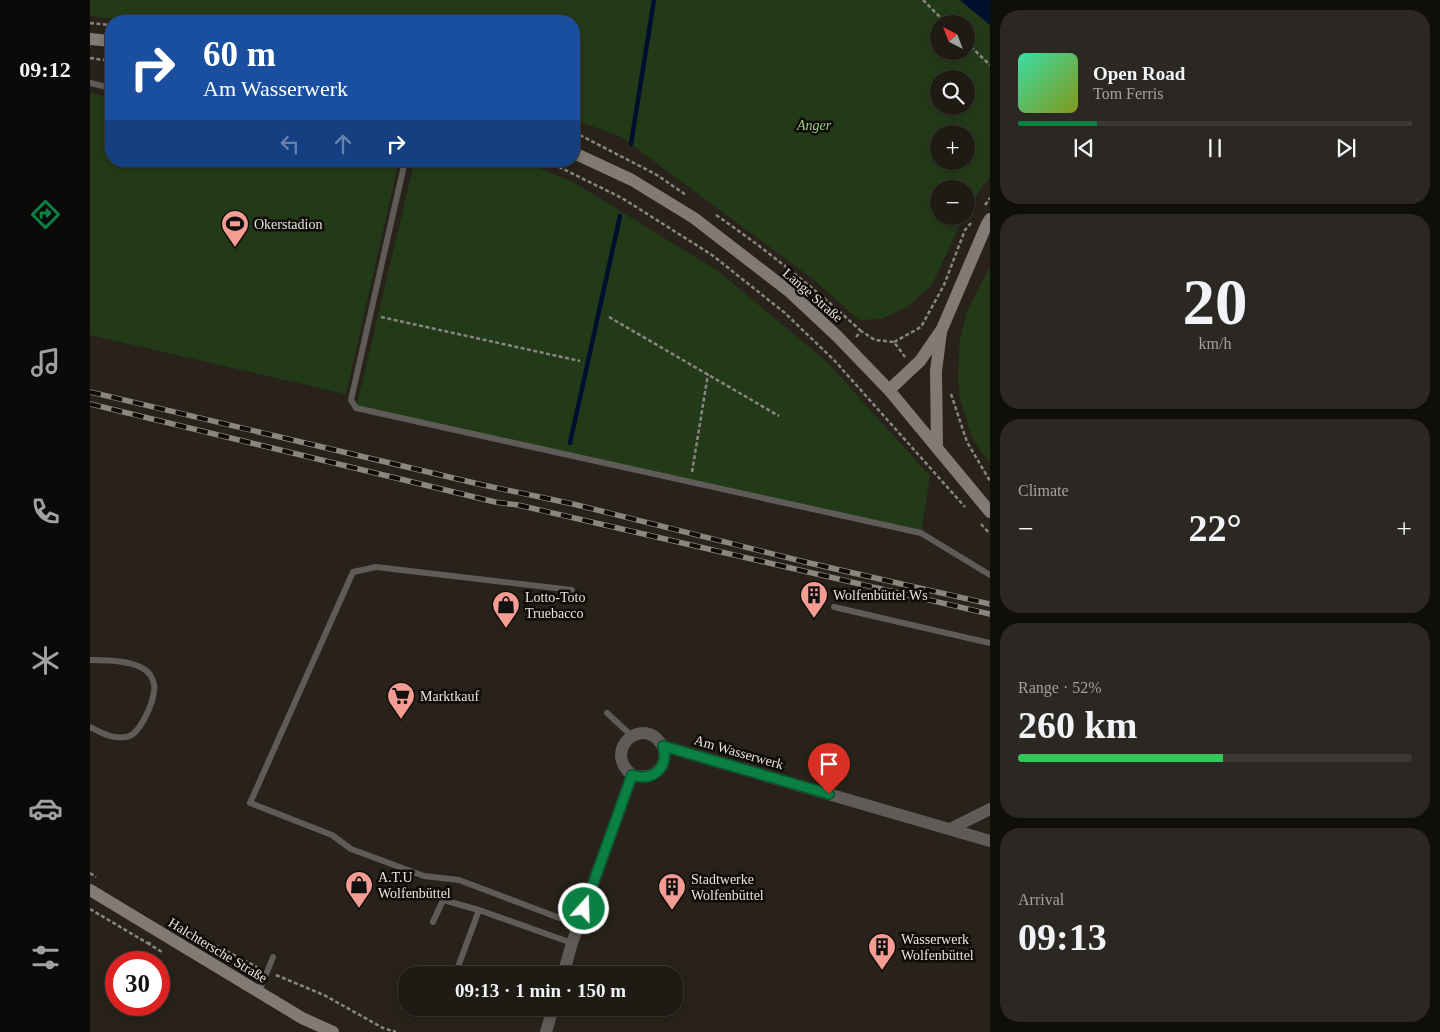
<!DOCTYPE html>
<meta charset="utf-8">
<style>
body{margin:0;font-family:Georgia,serif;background:#2b2722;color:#f1f3f6;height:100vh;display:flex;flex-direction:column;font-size:19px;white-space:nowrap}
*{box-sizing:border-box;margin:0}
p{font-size:16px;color:#a1a1a0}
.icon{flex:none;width:28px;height:28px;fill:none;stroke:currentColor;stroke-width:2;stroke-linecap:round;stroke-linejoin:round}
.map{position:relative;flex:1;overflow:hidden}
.sheet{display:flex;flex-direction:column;gap:10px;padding:10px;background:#100e0b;width:450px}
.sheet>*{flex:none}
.banner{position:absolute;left:15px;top:15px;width:475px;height:152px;border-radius:20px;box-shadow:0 2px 8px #0003,0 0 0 1px #3c3834;background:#1a4fa0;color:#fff;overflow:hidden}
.needle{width:32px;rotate:318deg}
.controls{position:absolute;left:840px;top:15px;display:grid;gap:10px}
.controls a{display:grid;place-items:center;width:45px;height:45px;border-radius:50%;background:#1e1a14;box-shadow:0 2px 8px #0003,0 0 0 1px #3c3834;font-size:25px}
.speed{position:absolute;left:15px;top:951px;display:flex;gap:10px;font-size:25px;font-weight:700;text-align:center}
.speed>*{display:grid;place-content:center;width:65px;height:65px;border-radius:50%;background:#1e1a14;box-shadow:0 2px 8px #0003,0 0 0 1px #3c3834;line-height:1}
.speed .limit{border:8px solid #d22;background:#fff;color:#111}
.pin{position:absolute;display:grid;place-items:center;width:42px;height:42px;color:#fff;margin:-51px -21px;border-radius:50% 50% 50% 0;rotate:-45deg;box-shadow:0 0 5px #0007}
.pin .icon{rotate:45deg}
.me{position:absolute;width:55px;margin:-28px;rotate:20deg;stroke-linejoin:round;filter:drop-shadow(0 0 4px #0008)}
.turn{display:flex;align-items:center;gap:18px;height:105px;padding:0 15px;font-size:22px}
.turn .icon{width:65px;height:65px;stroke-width:2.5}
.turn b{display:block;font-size:35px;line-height:42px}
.lanes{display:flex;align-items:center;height:48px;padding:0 15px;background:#0003;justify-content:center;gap:25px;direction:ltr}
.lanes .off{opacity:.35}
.big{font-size:38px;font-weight:800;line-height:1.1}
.sheet .card{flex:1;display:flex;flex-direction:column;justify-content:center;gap:8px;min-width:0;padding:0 18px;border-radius:20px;background:#2b2722}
.sheet .dial{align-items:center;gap:0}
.dial b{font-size:65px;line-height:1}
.song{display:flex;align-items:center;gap:15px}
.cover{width:60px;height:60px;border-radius:8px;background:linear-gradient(135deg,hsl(160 70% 55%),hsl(70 70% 35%))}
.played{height:5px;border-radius:2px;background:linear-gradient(90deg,#0b8043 20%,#3c3834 20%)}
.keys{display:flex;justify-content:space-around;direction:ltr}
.heat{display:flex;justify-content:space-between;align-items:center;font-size:28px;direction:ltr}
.charge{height:8px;border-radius:4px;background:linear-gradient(90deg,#34c759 52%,#3c3834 0)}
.trip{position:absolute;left:308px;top:966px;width:285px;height:50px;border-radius:20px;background:#1e1a14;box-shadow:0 2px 8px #0003,0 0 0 1px #3c3834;font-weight:800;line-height:50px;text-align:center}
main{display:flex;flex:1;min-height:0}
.menu{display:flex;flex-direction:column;width:90px;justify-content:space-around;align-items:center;background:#0c0a08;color:#a1a1a0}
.menu .icon{width:35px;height:35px}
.menu .current{color:#0b8043}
.menu b{font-size:22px;color:#f1f3f6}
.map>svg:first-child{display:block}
.green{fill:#233a18;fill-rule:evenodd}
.water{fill:#000f2d}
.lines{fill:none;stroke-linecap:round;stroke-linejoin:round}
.stream{stroke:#000f2d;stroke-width:4.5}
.path{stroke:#8a857e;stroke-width:2.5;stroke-dasharray:4 2.5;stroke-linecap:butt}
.lane{stroke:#5f5b58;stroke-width:6}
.street{stroke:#5f5b58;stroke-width:12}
.secondary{stroke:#817a75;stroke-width:12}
.rail-casing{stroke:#8b867f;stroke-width:5.5}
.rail{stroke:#0f0c08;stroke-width:4;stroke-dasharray:11;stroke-linecap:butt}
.route-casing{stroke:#07532c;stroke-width:12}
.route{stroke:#0b8043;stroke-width:9}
.labels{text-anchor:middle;stroke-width:5;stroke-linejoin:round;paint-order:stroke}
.park-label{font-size:14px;font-style:italic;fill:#9fd388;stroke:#0f0c08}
.poi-label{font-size:14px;fill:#e7e4de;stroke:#0f0c08;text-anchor:start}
.street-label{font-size:14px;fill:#e7e4de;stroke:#0f0c08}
</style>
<main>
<nav class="menu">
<b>09:12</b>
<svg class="icon current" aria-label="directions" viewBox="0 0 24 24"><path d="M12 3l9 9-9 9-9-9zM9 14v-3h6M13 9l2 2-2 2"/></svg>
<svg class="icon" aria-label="music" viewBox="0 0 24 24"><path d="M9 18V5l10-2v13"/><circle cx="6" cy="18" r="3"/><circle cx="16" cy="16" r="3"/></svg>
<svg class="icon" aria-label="phone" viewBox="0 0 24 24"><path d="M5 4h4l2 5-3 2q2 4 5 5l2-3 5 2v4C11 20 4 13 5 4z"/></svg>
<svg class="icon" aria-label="climate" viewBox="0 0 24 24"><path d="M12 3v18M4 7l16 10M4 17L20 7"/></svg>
<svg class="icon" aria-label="car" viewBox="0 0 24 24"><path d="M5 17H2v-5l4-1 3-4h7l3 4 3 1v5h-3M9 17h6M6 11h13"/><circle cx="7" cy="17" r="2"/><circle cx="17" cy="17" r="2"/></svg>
<svg class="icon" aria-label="filters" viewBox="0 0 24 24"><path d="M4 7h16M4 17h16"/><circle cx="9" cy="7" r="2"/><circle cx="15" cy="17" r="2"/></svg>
</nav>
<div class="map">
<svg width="900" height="1032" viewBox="0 0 900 1032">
<rect width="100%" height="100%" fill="#28221a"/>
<path class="green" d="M 0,0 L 870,0 L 900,25 L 900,177 L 891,188 L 876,213 L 876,189 L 849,189 L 849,216 L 874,216 L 842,285 L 817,307 L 791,319 L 769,320 L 723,279 L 530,136 L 484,120 L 484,21 L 39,21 L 0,16 ZM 849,24 L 876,24 L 876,51 L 849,51 ZM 849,79 L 876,79 L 876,106 L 849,106 ZM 849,134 L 876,134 L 876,161 L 849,161 Z
M 0,93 L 21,98 L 21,161 L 309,161 L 256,394 L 0,335 Z
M 321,161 L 433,161 L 483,182 L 628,271 L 737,362 L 840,476 L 831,533 L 266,408 L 324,163 Z
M 900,266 L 900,464 L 882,438 L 870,398 L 868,379 L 870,339 L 877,312 Z"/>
<path class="water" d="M 870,0 L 898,0 L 900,1 L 900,25 Z"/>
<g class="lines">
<path class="stream" d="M 541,144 L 564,0
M 480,443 L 530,216"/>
<path class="path" d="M 833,0 L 857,24
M 0,23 L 20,25
M 876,42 L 900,65
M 0,58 L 21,61
M 484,132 L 567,175 L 596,195
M 457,161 L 532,198 L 622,255 L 695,313 L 744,360 L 875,507
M 895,205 L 900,198
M 626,215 C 677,250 725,289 771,331
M 291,317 L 490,361
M 519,317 L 689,416
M 766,337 L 771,331 L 785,340 L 804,342 L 815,357
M 804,342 L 831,327 L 854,285 L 875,230 L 881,223
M 861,394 L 877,442 L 900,481
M 602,472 L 618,374
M 891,524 L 900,534
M 0,873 L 6,877
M 0,909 L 59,944
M 96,930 L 167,967
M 60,942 L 59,944 L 72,952
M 186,975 L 234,995 L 293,1028 L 306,1032"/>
<path class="lane" d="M 0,83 L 21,88
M 315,161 L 261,400 L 266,408 L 831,533 L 900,575
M 482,590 L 286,567 L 263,572 L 160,803 L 242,835 L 261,849 L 334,876 L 369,880 L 488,925
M 744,607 L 900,643
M 0,660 C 17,660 51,660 61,676 C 63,680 65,687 64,691 C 63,704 49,736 36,737 C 21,739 12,733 0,727
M 517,713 L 542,736
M 343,922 L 353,900 L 389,910
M 365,975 L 389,910 L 482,943
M 169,992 L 183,957
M 332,1010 L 338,1012 L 351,1011 L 353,1008"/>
<path class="street" d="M 542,775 C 515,753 544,722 565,737 C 568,739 570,743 573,746
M 862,828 L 900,809
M 473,975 L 482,943 L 542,775 C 563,781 579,768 573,746 L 900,841
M 456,1032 L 463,1008"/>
<path class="secondary" d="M 0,39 L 21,41
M 484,153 L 542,180 L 604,218 L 700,292 L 748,337 L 799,390 L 900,512
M 799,390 L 830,361 L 852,329 L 896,226 L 900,219
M 847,447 L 846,371 L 851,332
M 0,890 L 212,1018 L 243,1032"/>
<defs>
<path id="rail" d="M 0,392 L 393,485 L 483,504 L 715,562 L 900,604
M 0,404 L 405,502 L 428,505 L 900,614"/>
</defs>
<use href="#rail" class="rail-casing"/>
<use href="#rail" class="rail"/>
</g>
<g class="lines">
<defs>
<path id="route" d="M 494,909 L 542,775 C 563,782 579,768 573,746 L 739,794"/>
</defs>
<use href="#route" class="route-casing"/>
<use href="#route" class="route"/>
</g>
<defs>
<symbol id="stadium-pin" viewBox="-11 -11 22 30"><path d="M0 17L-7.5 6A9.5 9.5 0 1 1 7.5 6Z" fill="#f59c93" stroke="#0f0c08"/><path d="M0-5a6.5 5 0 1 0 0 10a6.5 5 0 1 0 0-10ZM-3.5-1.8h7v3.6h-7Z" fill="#111"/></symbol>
<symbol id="building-pin" viewBox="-11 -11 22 30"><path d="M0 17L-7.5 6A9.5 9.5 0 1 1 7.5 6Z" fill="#f59c93" stroke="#0f0c08"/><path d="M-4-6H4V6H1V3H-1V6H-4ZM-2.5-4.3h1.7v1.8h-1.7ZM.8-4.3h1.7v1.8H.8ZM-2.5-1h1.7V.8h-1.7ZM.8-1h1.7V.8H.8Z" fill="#111"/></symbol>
<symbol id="shop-pin" viewBox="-11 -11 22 30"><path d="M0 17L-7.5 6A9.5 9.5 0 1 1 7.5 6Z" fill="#f59c93" stroke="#0f0c08"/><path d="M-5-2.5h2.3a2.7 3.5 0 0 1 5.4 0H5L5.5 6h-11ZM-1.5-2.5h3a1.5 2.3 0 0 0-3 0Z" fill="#111"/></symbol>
<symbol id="supermarket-pin" viewBox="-11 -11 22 30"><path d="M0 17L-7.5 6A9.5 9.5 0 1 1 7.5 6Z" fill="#f59c93" stroke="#0f0c08"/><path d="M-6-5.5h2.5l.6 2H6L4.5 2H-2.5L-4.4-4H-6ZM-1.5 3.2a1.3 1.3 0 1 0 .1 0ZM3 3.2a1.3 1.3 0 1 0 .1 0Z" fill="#111"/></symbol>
</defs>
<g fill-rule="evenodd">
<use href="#stadium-pin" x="129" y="208" width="32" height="43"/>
<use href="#building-pin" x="708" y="579" width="32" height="43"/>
<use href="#shop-pin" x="400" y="589" width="32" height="43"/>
<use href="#supermarket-pin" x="295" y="680" width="32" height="43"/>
<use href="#shop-pin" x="253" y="869" width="32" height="43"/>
<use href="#building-pin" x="566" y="871" width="32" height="43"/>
<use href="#building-pin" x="776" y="931" width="32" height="43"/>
</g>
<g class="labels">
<g class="park-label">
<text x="724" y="130">Anger</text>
</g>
<g class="poi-label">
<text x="164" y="229">Okerstadion</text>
<text x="743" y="600">Wolfenbüttel Ws</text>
<text x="435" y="602">Lotto-Toto<tspan x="435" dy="16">Truebacco</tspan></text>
<text x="330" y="701">Marktkauf</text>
<text x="288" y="882">A.T.U<tspan x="288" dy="16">Wolfenbüttel</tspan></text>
<text x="601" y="884">Stadtwerke<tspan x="601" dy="16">Wolfenbüttel</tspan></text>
<text x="811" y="944">Wasserwerk<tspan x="811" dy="16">Wolfenbüttel</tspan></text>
</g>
<g class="street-label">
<text transform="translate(723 295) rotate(41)" y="5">Lange Straße</text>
<text transform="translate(649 752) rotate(16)" y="5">Am Wasserwerk</text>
<text transform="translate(128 950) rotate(31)" y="5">Halchtersche Straße</text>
</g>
</g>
</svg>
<div class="controls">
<a><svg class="needle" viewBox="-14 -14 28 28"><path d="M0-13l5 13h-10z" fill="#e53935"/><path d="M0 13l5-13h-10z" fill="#a1a1a0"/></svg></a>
<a><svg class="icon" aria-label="search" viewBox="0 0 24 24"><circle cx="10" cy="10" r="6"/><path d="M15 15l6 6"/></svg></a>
<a>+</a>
<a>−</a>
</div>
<div class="speed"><div class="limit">30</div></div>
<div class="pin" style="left:739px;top:794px;background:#d93025"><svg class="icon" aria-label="arrive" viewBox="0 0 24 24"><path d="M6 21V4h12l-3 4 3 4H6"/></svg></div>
<svg class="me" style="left:494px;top:909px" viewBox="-20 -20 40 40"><circle r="17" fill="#0b8043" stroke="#fff" stroke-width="3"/><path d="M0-11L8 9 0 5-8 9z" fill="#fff"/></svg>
<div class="trip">09:13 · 1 min · 150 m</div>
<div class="banner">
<div class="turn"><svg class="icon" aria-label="right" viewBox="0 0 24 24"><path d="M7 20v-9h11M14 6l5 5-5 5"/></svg><div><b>60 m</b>Am Wasserwerk</div></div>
<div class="lanes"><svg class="icon off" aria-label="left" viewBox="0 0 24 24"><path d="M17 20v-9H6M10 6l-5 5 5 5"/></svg><svg class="icon off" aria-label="ahead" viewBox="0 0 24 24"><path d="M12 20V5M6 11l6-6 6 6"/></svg><svg class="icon" aria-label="right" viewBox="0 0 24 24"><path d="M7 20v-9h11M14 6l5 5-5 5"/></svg></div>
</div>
</div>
<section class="sheet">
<div class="card">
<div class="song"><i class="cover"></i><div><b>Open Road</b><p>Tom Ferris</p></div></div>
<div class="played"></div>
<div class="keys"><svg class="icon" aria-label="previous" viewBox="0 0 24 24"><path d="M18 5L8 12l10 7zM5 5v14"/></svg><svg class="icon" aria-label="pause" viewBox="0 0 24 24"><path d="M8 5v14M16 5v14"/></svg><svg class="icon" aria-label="next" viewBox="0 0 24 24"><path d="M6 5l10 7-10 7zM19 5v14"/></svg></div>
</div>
<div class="card dial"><b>20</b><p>km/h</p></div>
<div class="card"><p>Climate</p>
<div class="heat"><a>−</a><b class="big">22°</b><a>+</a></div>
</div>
<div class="card"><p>Range · 52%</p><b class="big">260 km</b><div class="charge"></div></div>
<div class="card"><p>Arrival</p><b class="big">09:13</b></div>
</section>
</main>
